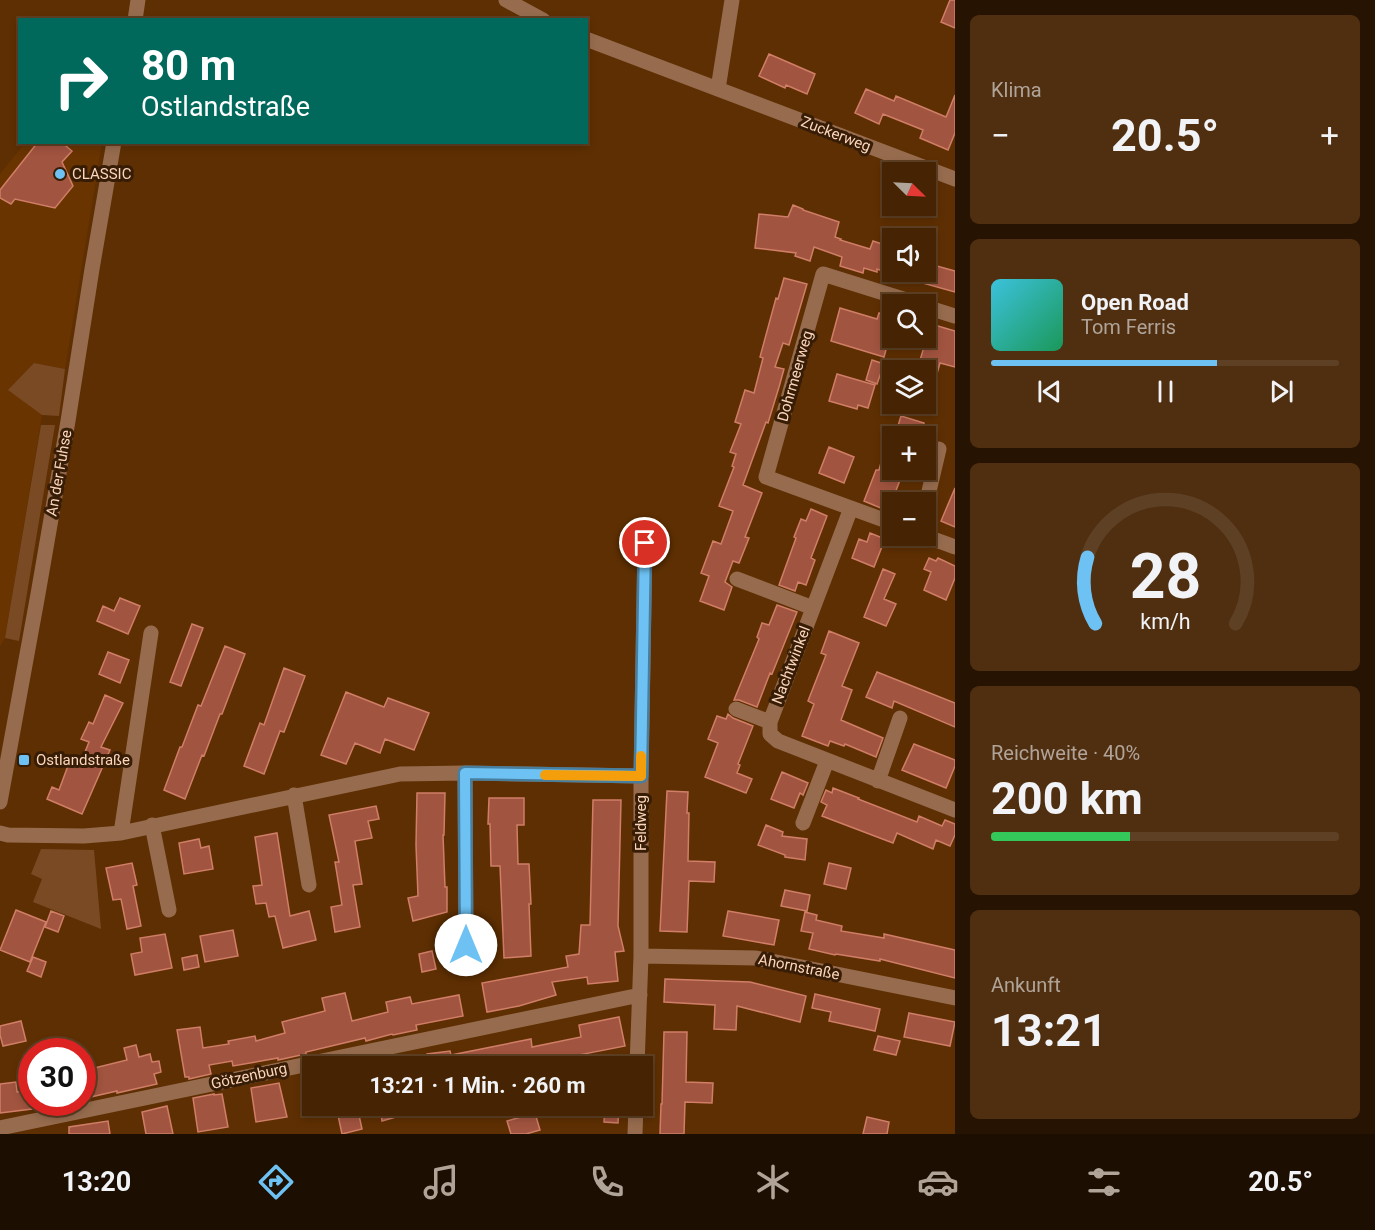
<!DOCTYPE html>
<html lang="de">
<meta charset="utf-8">
<style>
body{margin:0;font-family:Roboto,sans-serif;background:#502f11;color:#f1f3f6;height:100vh;display:flex;flex-direction:column;font-size:22px;white-space:nowrap}
*{box-sizing:border-box;margin:0}
p{font-size:20px;color:#b0a499}
.icon{flex:none;width:33px;height:33px;fill:none;stroke:currentColor;stroke-width:2;stroke-linecap:round;stroke-linejoin:round}
.map{position:relative;flex:1;overflow:hidden}
.details{display:flex;flex-direction:column;gap:15px;padding:15px;background:#261301;width:420px}
.details>*{flex:none}
.guide{position:absolute;left:18px;top:18px;width:570px;height:126px;border-radius:0px;box-shadow:0 3px 9px #0003,0 0 0 2px #5e4024;background:#00695c;color:#fff;overflow:hidden}
.needle{width:39px;rotate:114deg}
.fabs{position:absolute;left:882px;top:162px;display:grid;gap:12px}
.fabs a{display:grid;place-items:center;width:54px;height:54px;border-radius:0px;background:#462302;box-shadow:0 3px 9px #0003,0 0 0 2px #5e4024;font-size:30px}
.speed{position:absolute;left:18px;top:1038px;display:flex;gap:12px;font-size:30px;font-weight:700;text-align:center}
.speed>*{display:grid;place-content:center;width:78px;height:78px;border-radius:50%;background:#462302;box-shadow:0 3px 9px #0003,0 0 0 2px #5e4024;line-height:1}
.speed .limit{border:9px solid #d22;background:#fff;color:#111}
.pin{position:absolute;display:grid;place-items:center;width:51px;height:51px;color:#fff;margin:-26px;border:3px solid #fff;border-radius:50%;box-shadow:0 2px 6px #0007}
.me{position:absolute;width:66px;margin:-33px;rotate:0deg;stroke-linejoin:round;filter:drop-shadow(0 0 4px #0008)}
.turn{display:flex;align-items:center;gap:21px;height:126px;padding:0 24px;font-size:27px}
.turn .icon{width:78px;height:78px;stroke-width:2.5}
.turn b{display:block;font-size:42px;line-height:51px}
.big{font-size:45px;font-weight:700;line-height:1.1}
.details .tile{flex:1;display:flex;flex-direction:column;justify-content:center;gap:9px;min-width:0;padding:0 21px;border-radius:9px;background:#502f11}
.details .dial{align-items:center;gap:0}
.dial svg{height:156px;overflow:visible;fill:none;stroke:#5e4024;stroke-width:7;stroke-linecap:round;text-anchor:middle}
.dial text{fill:#f1f3f6;stroke:none}
.song{display:flex;align-items:center;gap:18px}
.cover{width:72px;height:72px;border-radius:9px;background:linear-gradient(135deg,hsl(190 70% 55%),hsl(150 70% 35%))}
.played{height:6px;border-radius:3px;background:linear-gradient(90deg,#6ec2f3 65%,#5e4024 65%)}
.keys{display:flex;justify-content:space-around;direction:ltr}
.heat{display:flex;justify-content:space-between;align-items:center;font-size:33px;direction:ltr}
.charge{height:9px;border-radius:4px;background:linear-gradient(90deg,#34c759 40%,#5e4024 0)}
.trip{position:absolute;left:302px;top:1056px;width:351px;height:60px;border-radius:0px;background:#462302;box-shadow:0 3px 9px #0003,0 0 0 2px #5e4024;font-weight:700;line-height:60px;text-align:center}
.dock{display:flex;height:96px;justify-content:space-around;align-items:center;background:#1c0e01;color:#b0a499}
.dock .icon{width:42px;height:42px}
.dock .active{color:#6ec2f3}
.dock b{font-size:27px;color:#f1f3f6}
main{display:flex;flex:1;min-height:0}
.map>svg:first-child{display:block}
.built{fill:#693400}
.green{fill:#7a4a24}
.building{fill:#a1543f;stroke:#d07e67;stroke-width:1.5}
.lines{fill:none;stroke-linecap:round;stroke-linejoin:round}
.minor{stroke:#976c4e;stroke-width:15}
.route-casing{stroke:#487e9e;stroke-width:15}
.route{stroke:#6ec2f3;stroke-width:10}
.slow{stroke:#f59e0b;stroke-width:10}
.poi-dot{fill:#6ec2f3;stroke:#371c06;stroke-width:2}
.labels{text-anchor:middle;stroke-width:6;stroke-linejoin:round;paint-order:stroke}
.street-label{font-size:15px;fill:#fbd6bc;stroke:#371c06}
.poi-label{font-size:15px;fill:#fbd6bc;stroke:#371c06;text-anchor:start}
</style>
<main>
<div class="map">
<svg width="955" height="1134" viewBox="0 0 955 1134">
<rect width="100%" height="100%" fill="#5e2f02"/>
<path class="built" d="M 25,143 L 102,143 L 65,369 L 34,363 L 9,390 L 42,415 L 5,638 L 0,646 L 0,174 Z"/>
<path class="green" d="M 34,363 L 65,369 L 59,416 L 42,415 L 8,390 Z
M 41,425 L 55,425 L 19,641 L 5,638 Z
M 41,849 L 94,850 L 101,929 L 33,902 L 42,879 L 31,874 Z"/>
<path class="building" d="M 950,0 L 955,0 L 955,28 L 941,22 Z
M 769,54 L 815,74 L 807,94 L 786,85 L 785,88 L 759,76 Z
M 866,89 L 894,101 L 896,96 L 946,117 L 955,95 L 955,133 L 948,150 L 920,138 L 923,130 L 883,114 L 879,124 L 855,113 Z
M 38,142 L 61,142 L 72,151 L 62,162 L 73,186 L 55,208 L 15,199 L 11,204 L 0,198 L 0,190 Z
M 793,205 L 803,209 L 803,210 L 839,222 L 835,237 L 841,239 L 840,240 L 870,249 L 873,241 L 885,245 L 884,248 L 892,251 L 892,274 L 877,269 L 877,272 L 864,268 L 863,273 L 840,266 L 842,257 L 814,247 L 810,261 L 795,256 L 796,253 L 755,248 L 759,214 L 788,217 Z
M 926,263 L 955,271 L 955,292 L 894,275 L 895,272 L 926,272 Z
M 784,278 L 807,284 L 789,345 L 783,343 L 775,367 L 784,369 L 779,387 L 768,423 L 766,422 L 743,485 L 762,493 L 745,537 L 749,538 L 739,563 L 733,561 L 725,582 L 732,587 L 724,610 L 700,601 L 709,576 L 701,573 L 713,541 L 721,544 L 733,511 L 719,506 L 734,467 L 732,466 L 736,454 L 730,452 L 741,424 L 735,422 L 745,390 L 754,393 L 763,358 L 760,357 L 776,298 L 778,299 Z
M 840,308 L 877,319 L 879,313 L 892,317 L 892,328 L 884,357 L 831,341 Z
M 931,324 L 955,331 L 955,367 L 940,363 L 929,402 L 926,402 L 926,370 L 917,370 Z
M 872,360 L 884,364 L 877,384 L 866,380 Z
M 837,374 L 875,385 L 868,408 L 858,405 L 857,409 L 829,401 Z
M 901,416 L 924,423 L 921,436 L 895,436 Z
M 889,434 L 892,434 L 892,470 L 904,470 L 888,511 L 864,501 L 876,470 L 879,470 Z
M 829,447 L 854,457 L 844,483 L 819,473 Z
M 955,488 L 955,527 L 941,521 Z
M 811,509 L 827,516 L 811,558 L 815,560 L 806,585 L 798,582 L 795,591 L 779,585 L 796,538 L 794,537 L 801,519 L 806,521 Z
M 870,533 L 885,539 L 874,567 L 852,558 L 859,539 L 867,542 Z
M 929,558 L 936,561 L 938,558 L 955,566 L 955,578 L 946,600 L 924,590 L 931,572 L 924,569 Z
M 883,569 L 895,574 L 884,599 L 896,604 L 886,626 L 864,617 Z
M 120,598 L 140,606 L 128,634 L 97,621 L 103,606 L 114,611 Z
M 777,605 L 797,612 L 772,674 L 770,673 L 757,707 L 739,700 L 734,700 L 759,639 L 757,637 L 762,623 L 769,625 Z
M 192,624 L 203,628 L 181,686 L 170,682 Z
M 829,631 L 859,643 L 842,686 L 852,690 L 841,720 L 883,738 L 876,757 L 845,744 L 844,746 L 830,741 L 828,746 L 802,736 L 814,704 L 808,701 L 826,655 L 821,653 Z
M 225,646 L 245,654 L 222,714 L 220,714 L 204,756 L 202,755 L 185,799 L 164,790 L 180,747 L 182,747 L 198,705 L 201,706 Z
M 108,652 L 129,660 L 120,683 L 99,674 Z
M 284,668 L 305,676 L 284,732 L 280,731 L 264,774 L 244,766 L 260,723 L 264,725 Z
M 877,672 L 955,703 L 955,727 L 894,701 L 892,708 L 866,697 Z
M 346,692 L 384,707 L 388,698 L 429,713 L 414,750 L 385,739 L 380,753 L 355,743 L 346,764 L 321,755 Z
M 105,695 L 123,703 L 101,747 L 110,750 L 82,814 L 47,799 L 52,787 L 59,790 L 69,763 L 79,767 L 89,742 L 81,739 L 89,722 L 93,724 Z
M 728,714 L 733,718 L 753,726 L 738,764 L 740,765 L 737,773 L 752,779 L 746,793 L 705,777 L 718,743 L 708,739 L 717,716 L 726,719 Z
M 914,744 L 955,760 L 955,766 L 946,788 L 902,770 Z
M 782,772 L 808,783 L 803,795 L 800,793 L 794,808 L 771,799 Z
M 833,788 L 859,798 L 858,799 L 917,822 L 919,816 L 942,826 L 945,820 L 955,824 L 955,835 L 950,846 L 936,840 L 933,849 L 897,833 L 893,843 L 822,816 L 827,805 L 821,802 L 826,790 L 832,793 Z
M 667,791 L 688,792 L 687,813 L 689,813 L 688,861 L 715,862 L 714,882 L 689,881 L 687,932 L 660,931 Z
M 417,793 L 445,793 L 444,835 L 443,835 L 445,887 L 447,887 L 447,912 L 413,921 L 408,898 L 418,896 L 416,845 Z
M 489,798 L 524,798 L 524,825 L 517,825 L 518,864 L 529,864 L 531,904 L 529,904 L 531,956 L 504,958 L 500,866 L 491,866 L 490,824 L 488,824 Z
M 593,800 L 621,800 L 618,926 L 624,951 L 615,952 L 618,981 L 588,984 L 587,977 L 552,982 L 556,995 L 519,1006 L 487,1012 L 482,983 L 568,967 L 566,956 L 579,954 L 581,925 L 590,925 Z
M 376,806 L 379,819 L 368,821 L 372,838 L 355,841 L 362,884 L 353,885 L 360,927 L 335,932 L 331,907 L 342,905 L 335,862 L 339,862 L 329,815 Z
M 766,825 L 783,832 L 782,836 L 807,839 L 805,860 L 785,857 L 785,855 L 758,845 Z
M 277,833 L 290,916 L 309,911 L 316,940 L 283,948 L 275,916 L 269,917 L 266,903 L 256,904 L 253,886 L 262,885 L 255,837 Z
M 199,839 L 201,848 L 209,846 L 213,869 L 184,874 L 179,843 Z
M 132,863 L 137,885 L 133,886 L 141,926 L 127,929 L 121,899 L 113,900 L 106,868 Z
M 829,863 L 851,868 L 846,889 L 824,884 Z
M 785,890 L 810,895 L 807,911 L 781,906 Z
M 16,910 L 46,922 L 30,962 L 0,950 Z
M 51,911 L 64,916 L 58,932 L 45,927 Z
M 728,911 L 779,920 L 774,945 L 723,936 Z
M 805,912 L 817,915 L 816,920 L 842,926 L 841,931 L 884,938 L 884,934 L 955,950 L 955,978 L 880,959 L 880,961 L 836,954 L 835,955 L 809,949 L 813,933 L 801,931 Z
M 233,930 L 238,956 L 205,962 L 200,936 Z
M 165,934 L 172,968 L 135,975 L 131,954 L 142,952 L 140,938 Z
M 432,951 L 436,969 L 422,972 L 419,954 Z
M 197,955 L 199,967 L 184,970 L 182,958 Z
M 33,957 L 46,962 L 41,977 L 27,971 Z
M 665,979 L 750,982 L 806,996 L 800,1022 L 737,1006 L 736,1030 L 714,1029 L 715,1005 L 664,1002 Z
M 345,993 L 352,1021 L 388,1012 L 386,1002 L 410,997 L 412,1004 L 459,995 L 463,1016 L 416,1025 L 417,1030 L 393,1035 L 392,1034 L 366,1041 L 365,1038 L 306,1052 L 306,1054 L 278,1060 L 278,1058 L 233,1066 L 232,1061 L 209,1065 L 211,1074 L 189,1079 L 189,1077 L 185,1077 L 177,1030 L 200,1027 L 203,1048 L 229,1044 L 228,1041 L 255,1036 L 256,1041 L 285,1033 L 282,1022 L 325,1011 L 322,998 Z
M 815,994 L 880,1009 L 875,1031 L 829,1021 L 831,1012 L 812,1008 Z
M 909,1013 L 955,1022 L 950,1046 L 904,1037 Z
M 619,1017 L 625,1046 L 553,1060 L 554,1066 L 420,1066 L 420,1061 L 427,1059 L 427,1054 L 450,1051 L 451,1055 L 531,1039 L 532,1047 L 581,1037 L 579,1025 Z
M 21,1021 L 26,1041 L 3,1046 L 0,1035 L 0,1026 Z
M 664,1032 L 687,1032 L 686,1082 L 713,1083 L 712,1103 L 685,1102 L 684,1134 L 660,1134 L 661,1104 L 662,1104 Z
M 878,1036 L 900,1041 L 896,1055 L 874,1050 Z
M 136,1045 L 139,1057 L 150,1054 L 152,1062 L 159,1061 L 161,1072 L 154,1074 L 157,1084 L 117,1093 L 117,1091 L 82,1099 L 82,1071 L 127,1060 L 124,1048 Z
M 16,1082 L 17,1092 L 32,1090 L 32,1109 L 0,1113 L 0,1084 Z
M 279,1083 L 287,1117 L 256,1122 L 251,1088 Z
M 214,1094 L 214,1095 L 222,1094 L 228,1127 L 198,1132 L 193,1098 Z
M 167,1106 L 173,1134 L 146,1134 L 142,1112 Z
M 336,1106 L 357,1106 L 362,1129 L 342,1134 Z
M 380,1106 L 424,1106 L 424,1109 L 382,1121 Z
M 605,1106 L 619,1106 L 618,1123 L 604,1122 Z
M 535,1113 L 540,1130 L 526,1134 L 511,1134 L 507,1121 Z
M 867,1117 L 889,1122 L 887,1134 L 863,1134 Z
M 108,1121 L 110,1134 L 69,1134 L 69,1127 Z"/>
<g class="lines">
<path class="minor" d="M 506,0 L 543,20
M 135,20 L 138,0
M 586,39 L 955,179
M 718,89 L 732,0
M 926,307 L 955,316
M 926,504 L 939,449
M 851,508 L 770,722 L 770,734 L 778,741 L 955,810
M 892,523 L 766,477 L 823,274 L 919,304
M 925,536 L 955,547
M 737,579 L 813,608
M 736,709 L 770,722
M 465,773 L 466,945
M 878,781 L 900,718
M 294,795 L 309,885
M 0,802 L 38,594 L 68,421 L 92,269 L 114,142
M 803,823 L 827,761
M 152,825 L 169,910
M 0,833 L 8,835 L 84,836 L 121,833 L 400,774 L 465,773 L 641,776
M 121,833 L 151,633
M 641,956 L 756,958 L 955,998
M 637,1066 L 641,956 L 641,776 L 645,543
M 0,1128 L 640,995
M 635,1134 L 636,1106"/>
</g>
<g class="lines">
<defs>
<path id="route" d="M 466,945 L 465,773 L 641,776 L 645,543"/>
</defs>
<use href="#route" class="route-casing"/>
<use href="#route" class="route"/>
<path class="slow" d="M 545,775 L 641,776 L 641,756"/>
</g>
<g class="poi-dot">
<circle cx="60" cy="174" r="6"/>
<rect x="18" y="754" width="12" height="12" rx="3"/>
</g>
<g class="labels">
<g class="street-label">
<text transform="translate(836 134) rotate(21)" y="5">Zuckerweg</text>
<text transform="translate(795 376) rotate(-74)" y="5">Dohrmeerweg</text>
<text transform="translate(59 473) rotate(-80)" y="5">An der Fuhse</text>
<text transform="translate(791 665) rotate(-69)" y="5">Nachtwinkel</text>
<text transform="translate(641 823) rotate(-90)" y="5">Feldweg</text>
<text transform="translate(799 967) rotate(11)" y="5">Ahornstraße</text>
<text transform="translate(249 1076) rotate(-12)" y="5">Götzenburg</text>
</g>
<g class="poi-label">
<text x="72" y="179">CLASSIC</text>
<text x="36" y="765">Ostlandstraße</text>
</g>
</g>
</svg>
<div class="fabs">
<a><svg class="needle" viewBox="-14 -14 28 28"><path d="M0-13l5 13h-10z" fill="#e53935"/><path d="M0 13l5-13h-10z" fill="#b0a499"/></svg></a>
<a><svg class="icon" aria-label="sound" viewBox="0 0 24 24"><path d="M4 9h4l5-4v14l-5-4H4zM17 9q2 3 0 6"/></svg></a>
<a><svg class="icon" aria-label="search" viewBox="0 0 24 24"><circle cx="10" cy="10" r="6"/><path d="M15 15l6 6"/></svg></a>
<a><svg class="icon" aria-label="layers" viewBox="0 0 24 24"><path d="M12 4l9 5-9 5-9-5zM3 14l9 5 9-5"/></svg></a>
<a>+</a>
<a>−</a>
</div>
<div class="speed"><div class="limit">30</div></div>
<div class="pin" style="left:645px;top:543px;background:#d93025"><svg class="icon" aria-label="arrive" viewBox="0 0 24 24"><path d="M6 21V4h12l-3 4 3 4H6"/></svg></div>
<svg class="me" style="left:466px;top:945px" viewBox="-20 -20 40 40"><circle r="19" fill="#fff"/><path d="M0-13L10 11 0 6-10 11z" fill="#6ec2f3"/></svg>
<div class="trip">13:21 · 1 Min. · 260 m</div>
<div class="guide">
<div class="turn"><svg class="icon" aria-label="right" viewBox="0 0 24 24"><path d="M7 20v-9h11M14 6l5 5-5 5"/></svg><div><b>80 m</b>Ostlandstraße</div></div>
</div>
</div>
<section class="details">
<div class="tile"><p>Klima</p>
<div class="heat"><a>−</a><b class="big">20.5°</b><a>+</a></div>
</div>
<div class="tile">
<div class="song"><i class="cover"></i><div><b>Open Road</b><p>Tom Ferris</p></div></div>
<div class="played"></div>
<div class="keys"><svg class="icon" aria-label="previous" viewBox="0 0 24 24"><path d="M18 5L8 12l10 7zM5 5v14"/></svg><svg class="icon" aria-label="pause" viewBox="0 0 24 24"><path d="M8 5v14M16 5v14"/></svg><svg class="icon" aria-label="next" viewBox="0 0 24 24"><path d="M6 5l10 7-10 7zM19 5v14"/></svg></div>
</div>
<div class="tile dial"><svg viewBox="0 0 100 80">
<path d="M14 69A42 42 0 1 1 86 69"/>
<path d="M14 69A42 42 0 0 1 10 35" stroke="#6ec2f3"/>
<text x="50" y="56" font-size="32" font-weight="700">28</text>
<text x="50" y="72" font-size="11">km/h</text>
</svg></div>
<div class="tile"><p>Reichweite · 40%</p><b class="big">200 km</b><div class="charge"></div></div>
<div class="tile"><p>Ankunft</p><b class="big">13:21</b></div>
</section>
</main>
<nav class="dock">
<b>13:20</b>
<svg class="icon active" aria-label="directions" viewBox="0 0 24 24"><path d="M12 3l9 9-9 9-9-9zM9 14v-3h6M13 9l2 2-2 2"/></svg>
<svg class="icon" aria-label="music" viewBox="0 0 24 24"><path d="M9 18V5l10-2v13"/><circle cx="6" cy="18" r="3"/><circle cx="16" cy="16" r="3"/></svg>
<svg class="icon" aria-label="phone" viewBox="0 0 24 24"><path d="M5 4h4l2 5-3 2q2 4 5 5l2-3 5 2v4C11 20 4 13 5 4z"/></svg>
<svg class="icon" aria-label="climate" viewBox="0 0 24 24"><path d="M12 3v18M4 7l16 10M4 17L20 7"/></svg>
<svg class="icon" aria-label="car" viewBox="0 0 24 24"><path d="M5 17H2v-5l4-1 3-4h7l3 4 3 1v5h-3M9 17h6M6 11h13"/><circle cx="7" cy="17" r="2"/><circle cx="17" cy="17" r="2"/></svg>
<svg class="icon" aria-label="filters" viewBox="0 0 24 24"><path d="M4 7h16M4 17h16"/><circle cx="9" cy="7" r="2"/><circle cx="15" cy="17" r="2"/></svg>
<b>20.5°</b>
</nav>
